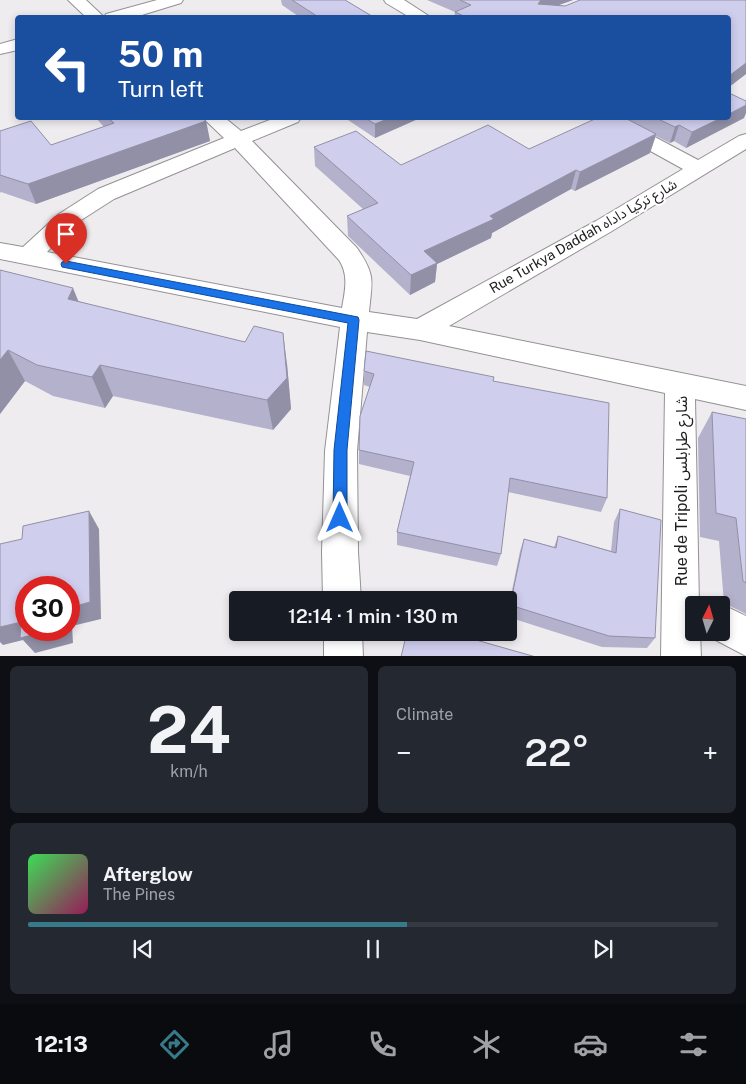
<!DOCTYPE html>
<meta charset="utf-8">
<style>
body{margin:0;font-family:"Public Sans","Noto Sans Arabic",sans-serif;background:#242831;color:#f1f3f6;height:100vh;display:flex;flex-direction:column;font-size:19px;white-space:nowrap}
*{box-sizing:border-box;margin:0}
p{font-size:16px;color:#9ea1a6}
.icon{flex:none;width:28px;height:28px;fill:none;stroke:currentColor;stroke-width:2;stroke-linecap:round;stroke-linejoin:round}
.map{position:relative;height:656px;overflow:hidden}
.details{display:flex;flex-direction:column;gap:10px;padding:10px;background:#0d0f14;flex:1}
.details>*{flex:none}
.guide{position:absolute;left:15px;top:15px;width:716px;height:105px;border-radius:5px;box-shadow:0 2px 8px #0003;background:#1a4fa0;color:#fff;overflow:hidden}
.needle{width:32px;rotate:5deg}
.tools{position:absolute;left:685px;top:596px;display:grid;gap:10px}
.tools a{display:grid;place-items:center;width:45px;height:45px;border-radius:5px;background:#171b24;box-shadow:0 2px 8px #0003;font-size:25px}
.speed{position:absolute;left:15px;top:576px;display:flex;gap:10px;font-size:25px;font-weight:700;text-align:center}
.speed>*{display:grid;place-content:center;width:65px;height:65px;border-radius:50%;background:#171b24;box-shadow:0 2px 8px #0003;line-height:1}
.speed .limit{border:8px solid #d22;background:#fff;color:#111}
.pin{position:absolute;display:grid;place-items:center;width:42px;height:42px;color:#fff;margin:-51px -21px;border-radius:50% 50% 50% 0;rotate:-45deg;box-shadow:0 0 5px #0007}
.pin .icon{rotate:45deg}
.me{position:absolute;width:55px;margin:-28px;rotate:0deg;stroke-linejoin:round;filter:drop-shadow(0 0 4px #0008)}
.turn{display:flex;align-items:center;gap:18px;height:105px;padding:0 20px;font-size:22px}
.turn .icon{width:65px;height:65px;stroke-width:2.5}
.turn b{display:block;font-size:35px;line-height:42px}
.big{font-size:38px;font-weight:600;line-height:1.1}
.details .tile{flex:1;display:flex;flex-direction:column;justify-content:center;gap:8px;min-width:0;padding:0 18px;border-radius:8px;background:#242831}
.details .dial{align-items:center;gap:0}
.dial b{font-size:65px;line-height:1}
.song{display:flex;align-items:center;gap:15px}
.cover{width:60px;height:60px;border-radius:8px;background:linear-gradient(135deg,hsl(130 70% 55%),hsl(330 70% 35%))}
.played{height:5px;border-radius:2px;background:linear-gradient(90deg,#377b8a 55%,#363941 55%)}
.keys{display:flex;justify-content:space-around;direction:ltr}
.heat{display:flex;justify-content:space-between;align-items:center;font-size:28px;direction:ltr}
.details .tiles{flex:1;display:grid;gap:10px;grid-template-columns:1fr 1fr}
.tile:last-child{grid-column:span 2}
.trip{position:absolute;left:229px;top:591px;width:288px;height:50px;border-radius:5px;background:#171b24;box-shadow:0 2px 8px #0003;font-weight:600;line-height:50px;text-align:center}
.tab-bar{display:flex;height:80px;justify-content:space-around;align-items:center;background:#090b0e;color:#9ea1a6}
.tab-bar .icon{width:35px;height:35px}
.tab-bar .on{color:#377b8a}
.tab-bar b{font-size:22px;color:#f1f3f6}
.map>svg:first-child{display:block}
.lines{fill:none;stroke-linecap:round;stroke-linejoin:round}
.minor-casing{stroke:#949194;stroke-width:2}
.minor{fill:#fff;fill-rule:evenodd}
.wall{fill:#b3b1cc}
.shaded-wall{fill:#9290a6}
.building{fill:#d0ceed;stroke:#9290a6}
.route{fill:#1a73e8;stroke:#114b97}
.labels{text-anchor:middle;stroke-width:4;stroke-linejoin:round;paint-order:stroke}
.street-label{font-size:14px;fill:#1e1d1e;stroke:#fff}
.near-street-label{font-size:16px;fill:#1e1d1e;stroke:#fff}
</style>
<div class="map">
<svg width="746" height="657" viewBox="0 0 746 657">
<rect width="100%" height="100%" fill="#efecef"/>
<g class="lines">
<defs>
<path id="minor" d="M 68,0 L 86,0 L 104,17 L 106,14 L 157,0 L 183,0 L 181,3 L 132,18 L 87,18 Z
M 384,0 L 404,0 L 432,18 L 411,18 L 386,3 Z
M 18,39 L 18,50 L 0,54 L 0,44 Z
M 203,118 L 225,118 L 241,131 L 275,118 L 301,118 L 298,122 L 252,141 L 357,248 C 376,276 372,280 369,312 L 417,319 L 596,221 L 683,169 L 598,122 L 595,118 L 619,118 L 698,160 L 739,136 L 746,134 L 746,149 L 612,231 L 449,326 L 746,386 L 746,410 L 695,399 L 699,605 L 694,605 L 694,632 L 700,632 L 701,657 L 661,657 L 665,393 L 420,340 L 367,332 L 357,451 L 358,552 L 361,600 L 323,600 L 322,552 L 325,451 L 340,327 L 0,259 L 0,243 L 23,247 L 59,214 L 98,189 L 224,138 ZM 235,148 L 339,260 C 349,275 345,291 342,308 L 47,252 L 75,224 L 114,199 Z
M 721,604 L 746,616 L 746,656 L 708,636 L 706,632 L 721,632 L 721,605 L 719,605 Z
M 324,632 L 362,632 L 363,657 L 324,657 Z"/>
</defs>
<use href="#minor" class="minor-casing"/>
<use href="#minor" class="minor"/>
</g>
<path class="wall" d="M 281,0 L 345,0 L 375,18 L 301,18 L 282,5 Z
M 427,0 L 573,0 L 559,5 L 565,6 L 746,0 L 746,74 L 729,87 L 729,18 L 454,18 L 455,12 Z
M 96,118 L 202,118 L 206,121 L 210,141 L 36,204 L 1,192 L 0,193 L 0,131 L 51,145 L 104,127 Z
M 345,118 L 420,118 L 375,138 Z
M 628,118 L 744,118 L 686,148 L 674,141 L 670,143 L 656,136 L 650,153 L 575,191 L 571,189 L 492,233 L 491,238 L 437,264 L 435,282 L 410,295 L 348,236 L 347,216 L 363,209 L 315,166 L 314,147 L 401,165 L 529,149 L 627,119 Z
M 0,270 L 78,301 L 287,364 L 291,409 L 273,430 L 113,396 L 105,408 L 53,396 L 25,381 L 0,414 Z
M 364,371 L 493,381 L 607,498 L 601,512 L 508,492 L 501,554 L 497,566 L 397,545 L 397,532 L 410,476 L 359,464 L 359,450 L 370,387 L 364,385 Z
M 712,412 L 746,419 L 746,614 L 724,603 L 719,541 L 700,537 L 698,438 Z
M 620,509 L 655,638 L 647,648 L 602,647 L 508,617 L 508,610 L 520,551 L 524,539 L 554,547 L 558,536 L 611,551 L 614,522 Z"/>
<path class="shaded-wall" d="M 541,0 L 573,0 L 539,12 L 538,4 Z
M 746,63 L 746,74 L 729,87 L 729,76 Z
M 746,105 L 746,113 L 744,118 L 686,148 L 692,132 L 721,118 L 729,118 L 729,114 Z
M 390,118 L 420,118 L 375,138 L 375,124 Z
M 206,121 L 210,141 L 36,204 L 28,184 Z
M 679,125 L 674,141 L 670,143 L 675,127 Z
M 656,134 L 650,153 L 575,191 L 580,172 Z
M 576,170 L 571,189 L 492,233 L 491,238 L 437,264 L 435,282 L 410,295 L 411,275 L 424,251 Z
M 73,288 L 86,320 L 68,299 Z
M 283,333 L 287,364 L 291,409 L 273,430 L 267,400 Z
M 8,350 L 25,381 L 0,414 L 0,360 Z
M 100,365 L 113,396 L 105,408 L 92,377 Z
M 89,511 L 99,529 L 101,619 L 72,626 L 73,643 L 35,653 L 23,640 L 3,645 L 0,642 L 0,627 L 21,622 L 52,630 L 69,630 L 69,608 Z"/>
<path class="building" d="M 292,0 L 345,0 L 375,18 L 320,18 Z
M 460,0 L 541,0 L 538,4 L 565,6 L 580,0 L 746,0 L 746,63 L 729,76 L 729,18 L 468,18 L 455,12 L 471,5 Z
M 729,93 L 746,101 L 746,105 L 729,114 Z
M 108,118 L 202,118 L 206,121 L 28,184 L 0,175 L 0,131 L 31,121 L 51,145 L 114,123 Z
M 365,118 L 390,118 L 375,124 Z
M 597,118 L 625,118 L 656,134 L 580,172 L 576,170 L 490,216 L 494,219 L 424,251 L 437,263 L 411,275 L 347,216 L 378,203 L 314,147 L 356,131 L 401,165 L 488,125 L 529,149 Z
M 656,118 L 721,118 L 692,132 L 679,125 L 675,127 Z
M 0,270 L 73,288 L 68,299 L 245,342 L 254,326 L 283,333 L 287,378 L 267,400 L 100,365 L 92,377 L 37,365 L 8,350 L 0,360 Z
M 366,351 L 494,377 L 493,381 L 609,403 L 607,498 L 510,478 L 501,554 L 397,532 L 414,462 L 359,450 L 360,416 L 374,374 L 364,371 Z
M 712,412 L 746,419 L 746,583 L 743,581 L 736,518 L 716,513 Z
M 620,509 L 661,520 L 655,638 L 609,636 L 510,605 L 524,539 L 556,548 L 558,536 L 616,553 Z
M 89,511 L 90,602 L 69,608 L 69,588 L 26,588 L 26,630 L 52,630 L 20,638 L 21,622 L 0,627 L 0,544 L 22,539 L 23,526 Z
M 407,632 L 448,632 L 536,657 L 401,657 Z"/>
<path class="route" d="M 66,261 L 358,317 L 359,320 L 347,450 L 347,518 L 345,522 L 340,524 L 335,522 L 333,518 L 334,450 L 348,323 L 62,267 L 61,264 L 62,262 Z"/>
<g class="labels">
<g class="street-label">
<text transform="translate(583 236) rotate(-30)" y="5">Rue Turkya Daddah شارع تركيا داداه</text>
</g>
<g class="near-street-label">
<text transform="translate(681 491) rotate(-90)" y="6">Rue de Tripoli شارع طرابلس</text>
</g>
</g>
</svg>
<div class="tools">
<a><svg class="needle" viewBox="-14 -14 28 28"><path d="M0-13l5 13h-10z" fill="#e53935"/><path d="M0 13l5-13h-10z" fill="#9ea1a6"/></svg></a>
</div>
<div class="speed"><div class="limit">30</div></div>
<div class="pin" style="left:66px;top:264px;background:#d93025"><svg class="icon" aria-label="arrive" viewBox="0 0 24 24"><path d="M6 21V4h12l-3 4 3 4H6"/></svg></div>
<svg class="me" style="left:340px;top:518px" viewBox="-20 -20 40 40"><path d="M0-17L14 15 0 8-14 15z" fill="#1a73e8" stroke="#fff" stroke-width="4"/></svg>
<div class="trip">12:14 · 1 min · 130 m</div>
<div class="guide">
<div class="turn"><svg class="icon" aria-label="left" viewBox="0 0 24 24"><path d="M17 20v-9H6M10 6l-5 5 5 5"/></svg><div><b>50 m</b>Turn left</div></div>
</div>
</div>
<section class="details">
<div class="tiles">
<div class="tile dial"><b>24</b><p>km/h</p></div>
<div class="tile"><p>Climate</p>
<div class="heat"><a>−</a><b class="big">22°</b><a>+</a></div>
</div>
<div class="tile">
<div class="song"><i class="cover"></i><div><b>Afterglow</b><p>The Pines</p></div></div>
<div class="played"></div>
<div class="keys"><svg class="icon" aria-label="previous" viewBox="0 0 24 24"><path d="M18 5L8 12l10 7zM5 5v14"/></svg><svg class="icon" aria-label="pause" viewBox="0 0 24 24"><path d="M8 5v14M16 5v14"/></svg><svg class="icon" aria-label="next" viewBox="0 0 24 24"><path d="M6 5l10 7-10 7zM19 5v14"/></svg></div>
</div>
</div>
</section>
<nav class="tab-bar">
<b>12:13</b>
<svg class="icon on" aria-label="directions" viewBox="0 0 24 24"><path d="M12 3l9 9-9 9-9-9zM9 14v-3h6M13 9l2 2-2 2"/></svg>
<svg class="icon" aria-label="music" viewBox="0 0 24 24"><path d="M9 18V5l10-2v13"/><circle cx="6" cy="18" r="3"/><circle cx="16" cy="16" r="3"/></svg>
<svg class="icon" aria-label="phone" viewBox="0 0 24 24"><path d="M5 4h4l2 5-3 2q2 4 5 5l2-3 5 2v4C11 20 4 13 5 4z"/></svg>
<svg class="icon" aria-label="climate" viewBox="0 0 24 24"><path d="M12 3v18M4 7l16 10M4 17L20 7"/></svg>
<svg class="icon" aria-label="car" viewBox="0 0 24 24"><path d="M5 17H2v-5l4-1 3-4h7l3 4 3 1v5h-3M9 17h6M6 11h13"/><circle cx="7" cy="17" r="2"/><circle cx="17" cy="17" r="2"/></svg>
<svg class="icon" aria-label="filters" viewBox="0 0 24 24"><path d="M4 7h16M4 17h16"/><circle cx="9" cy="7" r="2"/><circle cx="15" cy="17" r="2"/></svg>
</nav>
